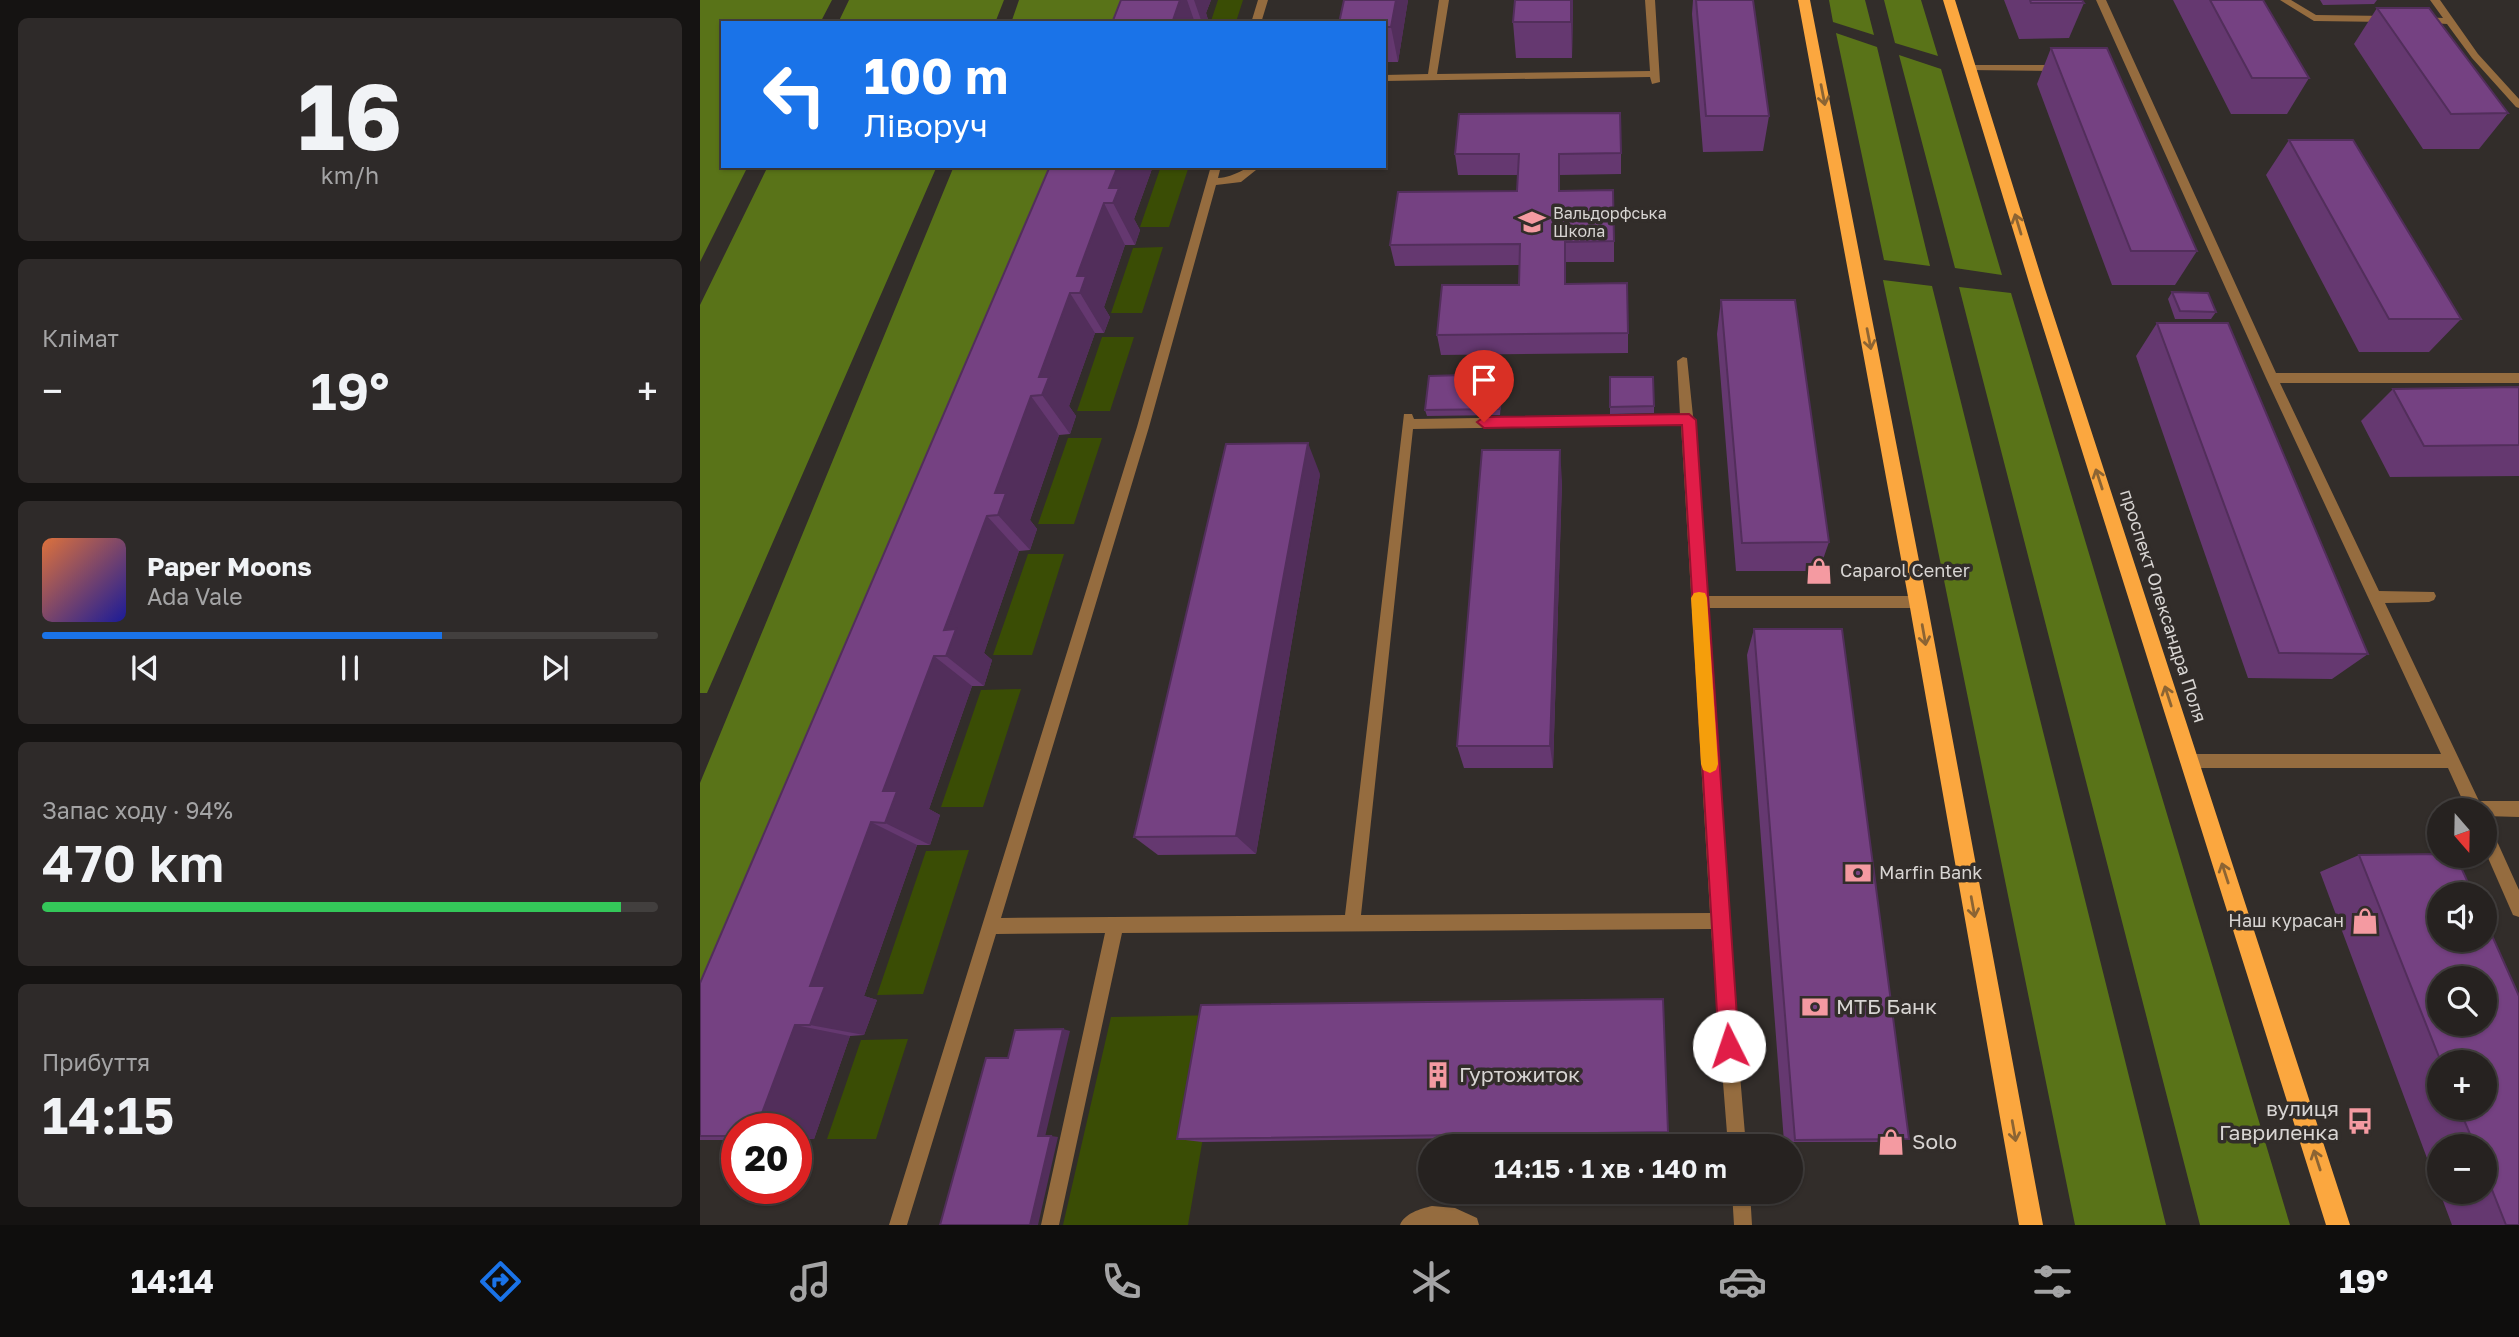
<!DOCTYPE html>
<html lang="uk">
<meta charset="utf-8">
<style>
body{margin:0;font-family:"Golos Text",sans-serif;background:#2e2a29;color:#f1f3f6;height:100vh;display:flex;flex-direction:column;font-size:26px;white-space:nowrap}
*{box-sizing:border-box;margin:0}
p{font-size:23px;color:#a4a4a5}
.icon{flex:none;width:38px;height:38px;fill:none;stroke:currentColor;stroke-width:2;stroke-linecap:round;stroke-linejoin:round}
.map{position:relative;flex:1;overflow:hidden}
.side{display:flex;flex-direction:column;gap:18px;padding:18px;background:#151312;width:700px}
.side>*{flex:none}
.banner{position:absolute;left:21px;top:21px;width:665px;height:147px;border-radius:0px;box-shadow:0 2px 5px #0004,0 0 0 2px #423f3e;background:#1a73e8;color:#fff;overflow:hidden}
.needle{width:46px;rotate:160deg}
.buttons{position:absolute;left:1727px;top:798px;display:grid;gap:14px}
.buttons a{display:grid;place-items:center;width:70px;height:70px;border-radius:50%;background:#262220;box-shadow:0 2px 5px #0004,0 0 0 2px #423f3e;font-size:35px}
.speed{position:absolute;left:21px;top:1113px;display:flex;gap:14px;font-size:35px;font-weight:700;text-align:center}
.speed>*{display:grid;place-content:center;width:91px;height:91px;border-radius:50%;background:#262220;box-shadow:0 2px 5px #0004,0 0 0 2px #423f3e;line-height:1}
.speed .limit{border:10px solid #d22;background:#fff;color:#111}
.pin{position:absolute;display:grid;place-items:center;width:60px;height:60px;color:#fff;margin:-72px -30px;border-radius:50% 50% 50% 0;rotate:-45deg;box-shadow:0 0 7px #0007}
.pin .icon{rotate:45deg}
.me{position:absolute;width:77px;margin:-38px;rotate:356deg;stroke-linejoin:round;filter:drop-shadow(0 0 5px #0008)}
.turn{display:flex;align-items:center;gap:24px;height:147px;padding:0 28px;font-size:32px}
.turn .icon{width:91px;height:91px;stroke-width:2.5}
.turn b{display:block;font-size:49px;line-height:60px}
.big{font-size:52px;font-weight:600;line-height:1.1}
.side .widget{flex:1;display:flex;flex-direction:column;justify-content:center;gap:10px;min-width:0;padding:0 24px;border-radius:10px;background:#2e2a29}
.side .dial{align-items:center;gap:0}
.dial b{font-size:91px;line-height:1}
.song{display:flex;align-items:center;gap:21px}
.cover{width:84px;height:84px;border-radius:10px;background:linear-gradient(135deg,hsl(20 70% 55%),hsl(240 70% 35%))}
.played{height:7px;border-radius:4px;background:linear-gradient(90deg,#1a73e8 65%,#423f3e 65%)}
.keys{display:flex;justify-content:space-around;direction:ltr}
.heat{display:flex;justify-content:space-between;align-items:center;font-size:38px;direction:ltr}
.charge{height:10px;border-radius:5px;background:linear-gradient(90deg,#34c759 94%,#423f3e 0)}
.trip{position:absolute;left:718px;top:1134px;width:385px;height:70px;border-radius:35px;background:#262220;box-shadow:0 2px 5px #0004,0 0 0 2px #423f3e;font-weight:600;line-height:70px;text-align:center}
.tab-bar{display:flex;height:112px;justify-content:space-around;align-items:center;background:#0f0e0d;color:#a4a4a5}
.tab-bar .icon{width:49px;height:49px}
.tab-bar .current{color:#1a73e8}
.tab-bar b{font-size:32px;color:#f1f3f6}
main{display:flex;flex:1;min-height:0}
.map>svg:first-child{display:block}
.green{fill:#3a4d05}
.forest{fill:#597318}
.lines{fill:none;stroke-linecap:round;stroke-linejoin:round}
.service{fill:#956c3f;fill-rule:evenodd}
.primary{fill:#fba73f;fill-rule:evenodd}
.wall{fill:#653870;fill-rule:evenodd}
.shaded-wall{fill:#522e5b}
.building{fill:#754182;stroke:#522e5b;stroke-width:2;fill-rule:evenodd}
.oneway{stroke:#8c6433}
.route{fill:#e11d48;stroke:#92132f;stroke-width:2}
.slow{fill:#f59e0b}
.labels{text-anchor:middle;stroke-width:7;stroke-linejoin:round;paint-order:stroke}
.far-poi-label{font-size:16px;fill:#d8d5d3;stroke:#322d2a;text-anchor:start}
.poi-label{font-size:18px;fill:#d8d5d3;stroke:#322d2a;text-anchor:start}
.street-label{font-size:18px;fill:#d8d5d3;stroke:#322d2a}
.near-poi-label{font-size:21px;fill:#d8d5d3;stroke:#322d2a;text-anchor:start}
</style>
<main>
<section class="side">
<div class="widget dial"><b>16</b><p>km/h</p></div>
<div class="widget"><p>Клімат</p>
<div class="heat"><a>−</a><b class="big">19°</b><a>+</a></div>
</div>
<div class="widget">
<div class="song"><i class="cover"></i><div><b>Paper Moons</b><p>Ada Vale</p></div></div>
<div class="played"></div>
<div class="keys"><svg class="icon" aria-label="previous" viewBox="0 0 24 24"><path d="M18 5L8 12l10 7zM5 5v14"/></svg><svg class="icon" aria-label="pause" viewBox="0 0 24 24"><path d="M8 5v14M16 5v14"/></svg><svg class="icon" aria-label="next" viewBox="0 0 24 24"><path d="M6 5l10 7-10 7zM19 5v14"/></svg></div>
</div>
<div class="widget"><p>Запас ходу · 94%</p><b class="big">470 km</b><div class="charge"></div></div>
<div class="widget"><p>Прибуття</p><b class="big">14:15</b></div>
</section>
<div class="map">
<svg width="1819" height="1225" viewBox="0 0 1819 1225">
<rect width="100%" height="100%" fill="#322d2a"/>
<path class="green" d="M 518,0 L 543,0 L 536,22 L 511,21 Z
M 460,169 L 488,169 L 469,227 L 440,227 Z
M 463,247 L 442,313 L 411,313 L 433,248 Z
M 402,337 L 434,337 L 410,411 L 377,411 Z
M 368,438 L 402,438 L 374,524 L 338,524 Z
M 328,554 L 364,554 L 332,655 L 293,655 Z
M 321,689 L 283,807 L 241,807 L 281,690 Z
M 269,850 L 223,994 L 177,995 L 226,851 Z
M 524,1015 L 488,1225 L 363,1225 L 411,1017 Z
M 208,1039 L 176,1139 L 127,1139 L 161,1040 Z"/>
<path class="forest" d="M 0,0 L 132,0 L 120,23 L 23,23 L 23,166 L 48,166 L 0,262 Z
M 149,0 L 304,0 L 295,23 L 138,23 Z
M 319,0 L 432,0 L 422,23 L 311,23 Z
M 1129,0 L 1165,0 L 1174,35 L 1133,22 Z
M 1184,0 L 1221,0 L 1238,56 L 1195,43 Z
M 1136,33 L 1177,47 L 1230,266 L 1184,260 Z
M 1199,55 L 1241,69 L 1302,275 L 1255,268 Z
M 68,166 L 237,166 L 7,693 L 0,693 L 0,305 Z
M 254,166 L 364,166 L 0,1060 L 0,783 Z
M 1183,280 L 1232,286 L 1466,1225 L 1375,1225 Z
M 1259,287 L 1311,293 L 1590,1225 L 1500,1225 Z"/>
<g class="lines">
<path class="service" d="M 558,0 L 568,0 L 561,23 L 551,23 Z
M 739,0 L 749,0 L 737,74 L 950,71 L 945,0 L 955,0 L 960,82 L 952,84 L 950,77 L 684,81 L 684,75 L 728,74 Z
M 1396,0 L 1406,0 L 1576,373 L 1819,373 L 1819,383 L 1580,383 L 1679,591 L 1734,592 L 1736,596 L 1734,600 L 1729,602 L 1685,603 L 1779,801 L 1819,801 L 1819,817 L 1785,816 L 1785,810 L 1767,810 L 1748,768 L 1488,768 L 1483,766 L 1480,761 L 1483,756 L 1488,754 L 1741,754 L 1566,378 Z
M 1580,0 L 1591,0 L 1616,15 L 1687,16 L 1692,19 L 1687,22 L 1614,21 Z
M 1730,0 L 1740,0 L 1778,54 L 1819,99 L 1819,108 L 1816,107 L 1772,58 L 1747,24 L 1718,22 L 1718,18 L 1721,17 L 1743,18 Z
M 1271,65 L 1360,65 L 1365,68 L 1360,71 L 1268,70 L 1266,68 Z
M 511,166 L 521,166 L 518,178 C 537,177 543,166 561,166 L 541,182 L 516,185 L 449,427 L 301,918 L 645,915 L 704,414 L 712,414 L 714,419 L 980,415 L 977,361 L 983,357 L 987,358 L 993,416 L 995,420 L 993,423 L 1005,596 L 1218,596 L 1223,598 L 1225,602 L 1223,606 L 1218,608 L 1006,608 L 1027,921 L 1046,1146 L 1028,1146 L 1011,929 L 422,933 L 359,1225 L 341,1225 L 405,933 L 296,934 L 207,1225 L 189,1225 L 437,427 ZM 981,425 L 1010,913 L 661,915 L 713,429 Z
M 1785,825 L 1791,828 L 1819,890 L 1819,917 L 1813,915 L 1785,851 Z
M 1032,1192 L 1050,1192 L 1052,1225 L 1034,1225 Z
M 732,1206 L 755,1208 L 777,1218 L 779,1225 L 700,1225 C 705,1213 720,1209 732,1206 Z"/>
<path class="primary" d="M 1098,0 L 1110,0 L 1227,602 L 1343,1225 L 1319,1225 L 1209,602 Z
M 1243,0 L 1255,0 L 1345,289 L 1650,1225 L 1626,1225 L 1331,289 Z"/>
</g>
<path class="wall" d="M 421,0 L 511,0 L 506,13 L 509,23 L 412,23 Z
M 644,0 L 708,0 L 698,62 L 684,62 L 684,23 Z
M 873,0 L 872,58 L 816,58 L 813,22 Z
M 993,0 L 1053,0 L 1069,116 L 1063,151 L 1003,152 L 992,14 Z
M 1304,0 L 1382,0 L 1384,3 L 1369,38 L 1319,39 Z
M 1473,0 L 1563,0 L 1609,78 L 1587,114 L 1531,114 Z
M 1620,0 L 1677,0 L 1674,4 L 1623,5 Z
M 1677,8 L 1808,113 L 1779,149 L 1723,149 L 1654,44 Z
M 1351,48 L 1497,251 L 1475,285 L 1412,285 L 1337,84 Z
M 1589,140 L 1761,319 L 1729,352 L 1659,352 L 1566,175 Z
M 921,153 L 921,174 L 860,175 L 860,191 L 914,241 L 914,262 L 866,262 L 866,284 L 928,333 L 928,353 L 741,355 L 737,335 L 819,285 L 819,265 L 695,266 L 690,245 L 817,191 L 818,175 L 758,175 L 755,154 Z
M 350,166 L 461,166 L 453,166 L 434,219 L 440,230 L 435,245 L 425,245 L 404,307 L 410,317 L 404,333 L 395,333 L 369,406 L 376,416 L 370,434 L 359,435 L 330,520 L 337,529 L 330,550 L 319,551 L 284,653 L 292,660 L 284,686 L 272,686 L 229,809 L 240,815 L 230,845 L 217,845 L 164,996 L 177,1000 L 164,1035 L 150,1036 L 114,1139 L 96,1139 L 96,1129 L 37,1129 L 37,1140 L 0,1140 L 0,983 Z
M 1472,292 L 1516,312 L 1511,319 L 1475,319 L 1468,299 Z
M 1021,300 L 1129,542 L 1119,571 L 1036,571 L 1017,334 Z
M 1457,323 L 1668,654 L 1632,679 L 1548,678 L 1436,356 Z
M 801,374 L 802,381 L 800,415 L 727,416 L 725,410 Z
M 910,377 L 954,406 L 954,413 L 910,414 Z
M 1819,387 L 1819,476 L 1690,477 L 1661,421 L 1693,389 Z
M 620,474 L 556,854 L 458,855 L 434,837 Z
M 862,481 L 853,768 L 764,768 L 757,746 Z
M 1054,629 L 1209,1139 L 1191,1142 L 1084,1142 L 1047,655 Z
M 1740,854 L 1740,856 L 1756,856 L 1773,894 L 1740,894 L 1740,940 L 1785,940 L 1785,920 L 1819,996 L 1819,1225 L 1752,1225 L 1620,872 L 1659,855 ZM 1740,978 L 1785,978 L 1785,1024 L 1740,1024 ZM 1740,1062 L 1785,1062 L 1785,1108 L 1740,1108 ZM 1740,1146 L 1785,1146 L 1785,1192 L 1740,1192 Z
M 968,1132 L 964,1135 L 502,1142 L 477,1139 Z"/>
<path class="shaded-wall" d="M 480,0 L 487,0 L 495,23 L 472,23 Z
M 494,0 L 511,0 L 506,13 L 509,23 L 502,23 Z
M 696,0 L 708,0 L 698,62 L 691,27 Z
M 871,0 L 873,0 L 872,58 L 871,22 Z
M 859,154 L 860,175 L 860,212 L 859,191 Z
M 418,166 L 453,166 L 434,219 L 440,230 L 435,245 L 413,203 L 409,188 Z
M 404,203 L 425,245 L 404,307 L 410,317 L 404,333 L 380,293 L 377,276 Z
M 865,242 L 866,262 L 866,304 L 865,284 Z
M 370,293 L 395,333 L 369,406 L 376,416 L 370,434 L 342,395 L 339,377 Z
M 801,374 L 802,381 L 800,415 L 800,409 Z
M 331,396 L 359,435 L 330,520 L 337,529 L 330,550 L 298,515 L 295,493 Z
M 608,443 L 620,474 L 556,854 L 536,836 Z
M 860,450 L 862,481 L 853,768 L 850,746 Z
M 287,516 L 319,551 L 284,653 L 292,660 L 284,686 L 246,656 L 244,630 Z
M 234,656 L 272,686 L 229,809 L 240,815 L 230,845 L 185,823 L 183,791 Z
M 171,822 L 217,845 L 164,996 L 177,1000 L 164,1035 L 110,1025 L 110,986 Z
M 95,1025 L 150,1036 L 114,1139 L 96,1138 L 96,1129 L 56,1129 Z
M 363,1029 L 370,1031 L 345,1137 L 338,1136 Z
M 351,1136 L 358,1137 L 338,1225 L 330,1225 Z"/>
<path class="building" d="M 421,0 L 480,0 L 472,23 L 412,23 Z
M 644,0 L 696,0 L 691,27 L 684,27 L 684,23 L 639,23 Z
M 815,0 L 871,0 L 871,22 L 813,22 Z
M 996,0 L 1053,0 L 1069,116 L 1006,116 Z
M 1330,0 L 1382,0 L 1384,3 L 1331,3 Z
M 1510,0 L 1563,0 L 1609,78 L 1552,78 Z
M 1677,8 L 1729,8 L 1808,113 L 1751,114 Z
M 1351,48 L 1407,48 L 1497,251 L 1431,251 Z
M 920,113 L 921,153 L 859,154 L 859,191 L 913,190 L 914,241 L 865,242 L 865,284 L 927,283 L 928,333 L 737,335 L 742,285 L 819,285 L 820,244 L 690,245 L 698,192 L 817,191 L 819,154 L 755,154 L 759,114 Z
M 1589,140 L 1653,140 L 1761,319 L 1689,319 Z
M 350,166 L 418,166 L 409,188 L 419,188 L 413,203 L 404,203 L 377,276 L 386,276 L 380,293 L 370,293 L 339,377 L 349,377 L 342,395 L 331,396 L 295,493 L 306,493 L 298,515 L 287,516 L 244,630 L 256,629 L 246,656 L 234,656 L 183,791 L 197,791 L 185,823 L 171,822 L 110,986 L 125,986 L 110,1025 L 95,1025 L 56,1129 L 37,1129 L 37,1136 L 0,1136 L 0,983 Z
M 1472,292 L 1508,293 L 1516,312 L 1480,311 Z
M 1021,300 L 1095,300 L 1129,542 L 1042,543 Z
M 1457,323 L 1528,323 L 1668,654 L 1579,653 Z
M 801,374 L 800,409 L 725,410 L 729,376 Z
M 910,377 L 953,377 L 954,406 L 910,407 Z
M 1819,387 L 1819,445 L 1724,446 L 1693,389 Z
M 608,443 L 536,836 L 434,837 L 526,444 Z
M 782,450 L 860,450 L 850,746 L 757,746 Z
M 1054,629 L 1142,629 L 1209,1139 L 1095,1140 Z
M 1740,854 L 1740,856 L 1756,856 L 1773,894 L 1740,894 L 1740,940 L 1785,940 L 1785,920 L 1819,996 L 1819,1225 L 1806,1225 L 1785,1172 L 1785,1146 L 1775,1146 L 1759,1108 L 1785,1108 L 1785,1062 L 1741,1062 L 1659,855 ZM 1740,978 L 1785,978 L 1785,1024 L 1740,1024 Z
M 963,999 L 968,1132 L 477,1139 L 501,1005 Z
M 363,1029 L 338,1136 L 351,1136 L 330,1225 L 240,1225 L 286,1058 L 308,1058 L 315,1030 Z"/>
<defs><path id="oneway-shaft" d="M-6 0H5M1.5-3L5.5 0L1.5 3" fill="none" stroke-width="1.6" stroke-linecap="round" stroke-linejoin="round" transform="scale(1.75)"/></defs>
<g class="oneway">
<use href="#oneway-shaft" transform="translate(1123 95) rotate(79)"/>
<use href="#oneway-shaft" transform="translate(1318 224) rotate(-107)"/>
<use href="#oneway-shaft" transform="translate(1169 339) rotate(79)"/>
<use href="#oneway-shaft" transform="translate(1399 479) rotate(-108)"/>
<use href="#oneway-shaft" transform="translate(1224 635) rotate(80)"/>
<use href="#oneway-shaft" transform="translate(1468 696) rotate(-108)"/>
<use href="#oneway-shaft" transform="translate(1525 873) rotate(-108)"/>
<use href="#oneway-shaft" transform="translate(1273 907) rotate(80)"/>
<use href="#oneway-shaft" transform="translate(1314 1131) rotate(80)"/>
<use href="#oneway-shaft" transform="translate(1617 1160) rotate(-108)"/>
</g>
<path class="route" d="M 989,414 L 996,420 L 1039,1046 L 1036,1053 L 1029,1056 L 1022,1053 L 1019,1046 L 982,425 L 784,428 L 777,422 L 784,417 Z"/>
<path class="slow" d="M 999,592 L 1005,593 L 1007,598 L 1018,764 L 1016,770 L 1010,773 L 1003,770 L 1001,764 L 991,598 L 994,593 Z"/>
<defs>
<symbol id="school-bare" viewBox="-9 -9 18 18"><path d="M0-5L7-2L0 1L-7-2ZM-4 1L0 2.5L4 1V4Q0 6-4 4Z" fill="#f49aa1" stroke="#322d2a" stroke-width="2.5" paint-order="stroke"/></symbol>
<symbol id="shop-bare" viewBox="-9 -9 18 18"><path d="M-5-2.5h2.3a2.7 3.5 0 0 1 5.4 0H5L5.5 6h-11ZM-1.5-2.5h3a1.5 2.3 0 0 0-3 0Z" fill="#f49aa1" stroke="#322d2a" stroke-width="2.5" paint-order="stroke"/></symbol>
<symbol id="bank-bare" viewBox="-9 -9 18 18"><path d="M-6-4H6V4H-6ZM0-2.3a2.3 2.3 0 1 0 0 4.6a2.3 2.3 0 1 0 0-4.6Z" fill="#f49aa1" stroke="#322d2a" stroke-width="2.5" paint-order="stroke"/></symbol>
<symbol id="building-bare" viewBox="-9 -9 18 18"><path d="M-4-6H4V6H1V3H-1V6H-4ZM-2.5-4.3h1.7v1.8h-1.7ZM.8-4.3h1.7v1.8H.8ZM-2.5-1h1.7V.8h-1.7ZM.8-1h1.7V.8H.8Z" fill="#f49aa1" stroke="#322d2a" stroke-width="2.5" paint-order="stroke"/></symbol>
<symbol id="bus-bare" viewBox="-9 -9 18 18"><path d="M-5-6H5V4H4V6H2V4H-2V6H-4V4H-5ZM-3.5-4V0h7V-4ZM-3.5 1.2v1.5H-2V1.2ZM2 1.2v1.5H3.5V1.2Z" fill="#f49aa1" stroke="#322d2a" stroke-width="2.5" paint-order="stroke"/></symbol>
</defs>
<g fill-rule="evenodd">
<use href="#school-bare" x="813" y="203" width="38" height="38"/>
<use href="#shop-bare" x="1100" y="552" width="38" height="38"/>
<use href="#bank-bare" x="1139" y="854" width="38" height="38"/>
<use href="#shop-bare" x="1646" y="902" width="38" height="38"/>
<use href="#bank-bare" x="1096" y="988" width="38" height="38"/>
<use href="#building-bare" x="719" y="1056" width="38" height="38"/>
<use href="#bus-bare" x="1641" y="1102" width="38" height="38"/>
<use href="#shop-bare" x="1172" y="1123" width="38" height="38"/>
</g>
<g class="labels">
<g class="far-poi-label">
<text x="853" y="219">Вальдорфська<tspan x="853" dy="18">Школа</tspan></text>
</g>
<g class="poi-label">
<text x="1140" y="577">Caparol Center</text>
<text x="1179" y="879">Marfin Bank</text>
<text x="1644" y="927" text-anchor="end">Наш курасан</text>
</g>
<g class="street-label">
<text transform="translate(1463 606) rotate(72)" y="6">проспект Олександра Поля</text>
</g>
<g class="near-poi-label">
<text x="1136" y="1014">МТБ Банк</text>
<text x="759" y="1082">Гуртожиток</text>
<text x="1639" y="1116" text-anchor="end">вулиця<tspan x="1639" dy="24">Гавриленка</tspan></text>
<text x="1212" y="1149">Solo</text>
</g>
</g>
</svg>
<div class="buttons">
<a><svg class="needle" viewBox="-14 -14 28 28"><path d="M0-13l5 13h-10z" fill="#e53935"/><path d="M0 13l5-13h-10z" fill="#a4a4a5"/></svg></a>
<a><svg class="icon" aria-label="sound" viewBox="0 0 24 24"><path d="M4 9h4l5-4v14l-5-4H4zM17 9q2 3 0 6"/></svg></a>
<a><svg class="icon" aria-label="search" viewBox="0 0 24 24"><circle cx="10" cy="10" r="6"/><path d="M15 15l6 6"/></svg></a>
<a>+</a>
<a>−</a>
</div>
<div class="speed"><div class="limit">20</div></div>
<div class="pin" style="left:784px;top:422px;background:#d93025"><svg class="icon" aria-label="arrive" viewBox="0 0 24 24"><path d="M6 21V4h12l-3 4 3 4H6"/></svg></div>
<svg class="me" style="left:1029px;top:1046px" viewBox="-20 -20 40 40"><circle r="19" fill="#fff"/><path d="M0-13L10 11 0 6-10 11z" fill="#e11d48"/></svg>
<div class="trip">14:15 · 1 хв · 140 m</div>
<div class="banner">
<div class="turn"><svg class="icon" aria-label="left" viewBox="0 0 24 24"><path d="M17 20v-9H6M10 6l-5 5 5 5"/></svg><div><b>100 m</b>Ліворуч</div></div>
</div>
</div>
</main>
<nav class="tab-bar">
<b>14:14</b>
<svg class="icon current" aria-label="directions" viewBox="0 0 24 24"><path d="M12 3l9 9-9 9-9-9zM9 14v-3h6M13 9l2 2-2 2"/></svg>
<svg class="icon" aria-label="music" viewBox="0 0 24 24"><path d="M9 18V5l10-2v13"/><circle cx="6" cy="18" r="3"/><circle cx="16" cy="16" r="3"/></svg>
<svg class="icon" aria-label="phone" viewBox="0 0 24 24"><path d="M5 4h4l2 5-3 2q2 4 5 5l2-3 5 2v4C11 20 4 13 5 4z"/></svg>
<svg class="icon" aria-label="climate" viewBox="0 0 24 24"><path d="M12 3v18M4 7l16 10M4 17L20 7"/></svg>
<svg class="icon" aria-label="car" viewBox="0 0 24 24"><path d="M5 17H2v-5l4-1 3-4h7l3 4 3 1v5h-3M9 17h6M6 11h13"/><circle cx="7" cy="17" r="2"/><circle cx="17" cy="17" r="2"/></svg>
<svg class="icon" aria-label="filters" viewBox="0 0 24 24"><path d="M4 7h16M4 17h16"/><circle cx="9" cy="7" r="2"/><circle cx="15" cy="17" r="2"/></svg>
<b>19°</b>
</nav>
